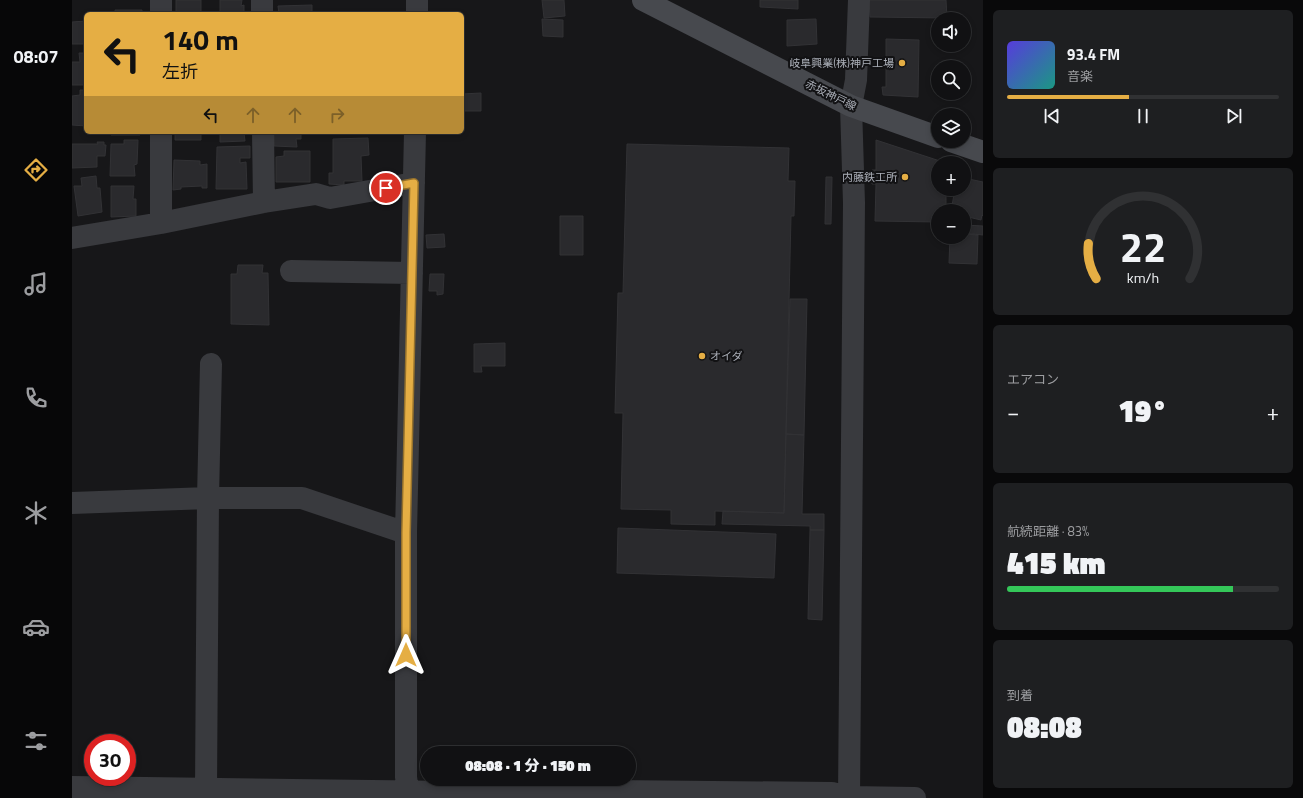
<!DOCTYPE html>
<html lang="ja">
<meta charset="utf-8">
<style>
body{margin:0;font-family:"Titillium Web","Noto Sans JP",sans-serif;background:#1e1f21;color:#f1f3f6;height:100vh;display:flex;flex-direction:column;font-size:15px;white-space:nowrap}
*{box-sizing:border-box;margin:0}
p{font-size:13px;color:#9c9da0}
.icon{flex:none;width:22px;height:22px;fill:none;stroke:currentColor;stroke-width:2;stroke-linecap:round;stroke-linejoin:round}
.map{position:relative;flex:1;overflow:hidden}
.panel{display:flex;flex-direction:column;gap:10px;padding:10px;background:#09090a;width:320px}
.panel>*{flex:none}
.banner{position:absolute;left:12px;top:12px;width:380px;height:122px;border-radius:6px;box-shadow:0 2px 6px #0003,0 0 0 1px #303133;background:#e5ae44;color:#111;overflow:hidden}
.tools{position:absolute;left:859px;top:12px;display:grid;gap:8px}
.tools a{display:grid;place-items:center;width:40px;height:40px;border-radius:50%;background:#111113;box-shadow:0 2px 6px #0003,0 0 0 1px #303133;font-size:20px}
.speed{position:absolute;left:12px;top:734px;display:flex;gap:8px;font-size:20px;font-weight:700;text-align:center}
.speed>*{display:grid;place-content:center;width:52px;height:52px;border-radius:50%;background:#111113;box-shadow:0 2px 6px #0003,0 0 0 1px #303133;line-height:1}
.speed .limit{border:6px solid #d22;background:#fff;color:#111}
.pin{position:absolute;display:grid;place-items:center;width:34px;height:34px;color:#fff;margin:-17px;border:2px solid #fff;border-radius:50%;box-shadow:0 1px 4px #0007}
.me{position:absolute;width:44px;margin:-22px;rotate:0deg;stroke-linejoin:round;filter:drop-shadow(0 0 3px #0008)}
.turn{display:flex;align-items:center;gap:14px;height:84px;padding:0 12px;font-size:18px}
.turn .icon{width:52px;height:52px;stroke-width:2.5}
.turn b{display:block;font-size:28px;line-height:34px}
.lanes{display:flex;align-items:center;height:38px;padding:0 12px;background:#0003;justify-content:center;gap:20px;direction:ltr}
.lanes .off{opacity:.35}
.big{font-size:30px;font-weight:800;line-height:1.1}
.panel .tile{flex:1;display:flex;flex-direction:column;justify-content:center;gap:6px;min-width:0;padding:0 14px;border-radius:6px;background:#1e1f21}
.panel .dial{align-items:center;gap:0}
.dial svg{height:104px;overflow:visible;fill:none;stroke:#303133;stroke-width:7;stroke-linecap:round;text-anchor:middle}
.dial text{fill:#f1f3f6;stroke:none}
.song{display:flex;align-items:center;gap:12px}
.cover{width:48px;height:48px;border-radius:6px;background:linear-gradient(135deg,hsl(250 70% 55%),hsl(170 70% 35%))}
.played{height:4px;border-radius:2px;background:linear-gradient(90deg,#e5ae44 45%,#303133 45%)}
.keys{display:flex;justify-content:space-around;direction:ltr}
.heat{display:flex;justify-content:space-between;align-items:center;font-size:22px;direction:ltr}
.charge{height:6px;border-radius:3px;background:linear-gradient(90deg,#34c759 83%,#303133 0)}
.trip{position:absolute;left:348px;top:746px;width:216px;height:40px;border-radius:20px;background:#111113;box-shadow:0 2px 6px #0003,0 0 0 1px #303133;font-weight:800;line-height:40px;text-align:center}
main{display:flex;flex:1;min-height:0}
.dock{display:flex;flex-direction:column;width:72px;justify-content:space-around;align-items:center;background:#070708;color:#9c9da0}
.dock .icon{width:28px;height:28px}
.dock .current{color:#e5ae44}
.dock b{font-size:18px;color:#f1f3f6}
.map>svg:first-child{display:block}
.building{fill:#2a2a2d;stroke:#323235}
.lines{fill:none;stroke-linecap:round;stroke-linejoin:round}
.minor{stroke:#393a3e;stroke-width:22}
.secondary{stroke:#47494e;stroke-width:22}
.route-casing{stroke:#95712c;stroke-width:10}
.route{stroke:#e5ae44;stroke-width:7}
.poi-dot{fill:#e5ae44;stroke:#121214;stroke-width:1.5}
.labels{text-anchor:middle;stroke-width:4;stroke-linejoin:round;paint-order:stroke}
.poi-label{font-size:11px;fill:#abafb8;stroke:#121214;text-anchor:end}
.street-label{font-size:11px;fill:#abafb8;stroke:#121214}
</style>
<main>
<nav class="dock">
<b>08:07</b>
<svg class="icon current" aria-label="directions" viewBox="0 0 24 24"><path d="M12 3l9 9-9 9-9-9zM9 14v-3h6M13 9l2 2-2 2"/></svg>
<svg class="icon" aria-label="music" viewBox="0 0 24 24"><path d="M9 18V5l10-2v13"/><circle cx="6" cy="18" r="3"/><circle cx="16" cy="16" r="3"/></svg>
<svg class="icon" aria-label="phone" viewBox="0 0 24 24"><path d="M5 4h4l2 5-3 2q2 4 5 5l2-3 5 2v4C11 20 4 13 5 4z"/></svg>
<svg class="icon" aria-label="climate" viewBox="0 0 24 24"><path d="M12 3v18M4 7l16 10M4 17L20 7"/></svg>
<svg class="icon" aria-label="car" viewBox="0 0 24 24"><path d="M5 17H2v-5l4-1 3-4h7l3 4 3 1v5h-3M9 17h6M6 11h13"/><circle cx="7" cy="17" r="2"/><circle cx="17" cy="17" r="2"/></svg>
<svg class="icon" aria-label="filters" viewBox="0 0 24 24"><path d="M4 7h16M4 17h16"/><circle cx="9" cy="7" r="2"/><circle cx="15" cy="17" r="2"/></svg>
</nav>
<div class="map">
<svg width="911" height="798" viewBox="0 0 911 798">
<rect width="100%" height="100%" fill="#171719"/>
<path class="building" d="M 104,0 L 129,0 L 129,14 L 104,14 Z
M 148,0 L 170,0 L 169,6 L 172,5 L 172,14 L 148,14 Z
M 470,0 L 492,0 L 493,16 L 472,18 Z
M 688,0 L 726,0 L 726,9 L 688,7 Z
M 797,0 L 874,0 L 875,18 L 798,17 Z
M 240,5 L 240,14 L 207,14 L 206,6 Z
M 43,10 L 70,10 L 70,14 L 43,14 Z
M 470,19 L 491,20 L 491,37 L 471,36 Z
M 744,19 L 745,44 L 715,46 L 715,20 Z
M 14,21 L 14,44 L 0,44 L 0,22 Z
M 814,39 L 847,40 L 846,97 L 811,95 L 810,87 L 814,87 Z
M 7,53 L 14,53 L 14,85 L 0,85 L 0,62 L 8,62 Z
M 8,90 L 14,90 L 14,126 L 0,125 L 0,96 L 8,95 Z
M 409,93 L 409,111 L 390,111 L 390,94 Z
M 39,132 L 68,132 L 68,135 L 39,135 Z
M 103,132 L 129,132 L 129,140 L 103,140 Z
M 148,132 L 170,132 L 170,133 L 172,133 L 173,141 L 148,142 Z
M 202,132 L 229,132 L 229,139 L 224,139 L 225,147 L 202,146 Z
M 296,138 L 297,155 L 289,156 L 290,181 L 272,181 L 272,185 L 257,184 L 257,173 L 261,173 L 261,139 Z
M 52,140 L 66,140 L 65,164 L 62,165 L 63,176 L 38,176 L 39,144 L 52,144 Z
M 804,140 L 874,163 L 866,163 L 866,189 L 874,189 L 874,211 L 866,211 L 866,222 L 803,221 L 804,184 L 800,184 L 800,170 L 804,170 Z
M 25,142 L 32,142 L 32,145 L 34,145 L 33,156 L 25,156 L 25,167 L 0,168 L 0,144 L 26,144 Z
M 555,144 L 717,148 L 716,181 L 723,181 L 722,216 L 719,216 L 712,513 L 643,511 L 643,525 L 599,524 L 599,510 L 549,509 L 551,413 L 543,413 L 546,293 L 551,293 Z
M 178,146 L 178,158 L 168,158 L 168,163 L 174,162 L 175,189 L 144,189 L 145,147 Z
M 212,151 L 238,151 L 238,182 L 204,182 L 204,157 L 212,156 Z
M 102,160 L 128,161 L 128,165 L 135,164 L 135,188 L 130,188 L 130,186 L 109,187 L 109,189 L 101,190 Z
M 24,176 L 25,188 L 28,188 L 30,212 L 6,216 L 2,186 L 10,186 L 9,178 Z
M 754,177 L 760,177 L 759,224 L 753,224 Z
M 892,178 L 911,182 L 911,216 L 910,215 L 909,220 L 892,216 L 892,211 L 879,211 L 883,189 L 892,189 Z
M 39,186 L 62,186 L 61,199 L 64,199 L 64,216 L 39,217 Z
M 488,216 L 511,216 L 511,255 L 488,255 Z
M 892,225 L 911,226 L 911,235 L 892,233 Z
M 372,234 L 373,247 L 355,248 L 354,235 Z
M 892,234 L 906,235 L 905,264 L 877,263 L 878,237 L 892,237 Z
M 166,265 L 191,265 L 190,273 L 196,273 L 197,325 L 159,324 L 159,274 L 165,274 Z
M 358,274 L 372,274 L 371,294 L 365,295 L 365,291 L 357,291 Z
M 718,299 L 735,299 L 732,435 L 714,434 Z
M 433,343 L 433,366 L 409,366 L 410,372 L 402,372 L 402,344 Z
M 714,434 L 732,435 L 730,514 L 752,514 L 752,530 L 738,530 L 738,526 L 650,524 L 651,511 L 712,513 Z
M 546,528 L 704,534 L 702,578 L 545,573 Z
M 738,530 L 752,530 L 750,620 L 736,619 Z"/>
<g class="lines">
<path class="minor" d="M 190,0 L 190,14
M 89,14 L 89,0
M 345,14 L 345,0
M 191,132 L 192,202
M 89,223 L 89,132
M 0,238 L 89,223 L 192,202 L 244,194 L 258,198 L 342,183
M 219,271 L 340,273
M 0,503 L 136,498 L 230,498 L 334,533
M 0,787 L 529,794 L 538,791 L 760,793 L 777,797 L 843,798
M 134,790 L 136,498 L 139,364
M 337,798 L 334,777 L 334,533 L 343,132
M 777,798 L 782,203 L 779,106 L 784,80 L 787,0"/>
<path class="secondary" d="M 571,0 L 779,106 L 866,137
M 879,141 L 911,152"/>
</g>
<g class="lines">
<defs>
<path id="route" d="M 314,188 L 342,183 L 334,533 L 334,655"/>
</defs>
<use href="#route" class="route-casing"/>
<use href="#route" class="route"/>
</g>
<g class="poi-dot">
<circle cx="830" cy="63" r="4"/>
<circle cx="833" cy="177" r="4"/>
<circle cx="630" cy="356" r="4"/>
</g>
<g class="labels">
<g class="poi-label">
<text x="822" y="67">岐阜興業(株)神戸工場</text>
<text x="825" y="181">内藤鉄工所</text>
<text x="638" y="360" text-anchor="start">オイダ</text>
</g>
<g class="street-label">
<text transform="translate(759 95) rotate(26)" y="4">赤坂神戸線</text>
</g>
</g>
</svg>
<div class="tools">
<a><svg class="icon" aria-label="sound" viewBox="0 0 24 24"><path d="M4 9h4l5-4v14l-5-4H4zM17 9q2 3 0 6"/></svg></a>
<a><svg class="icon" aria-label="search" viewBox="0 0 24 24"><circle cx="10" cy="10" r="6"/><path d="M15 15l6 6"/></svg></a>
<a><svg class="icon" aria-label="layers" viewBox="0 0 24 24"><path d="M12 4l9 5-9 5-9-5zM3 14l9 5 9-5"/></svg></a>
<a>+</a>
<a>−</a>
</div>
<div class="speed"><div class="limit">30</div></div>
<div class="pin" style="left:314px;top:188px;background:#d93025"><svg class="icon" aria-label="arrive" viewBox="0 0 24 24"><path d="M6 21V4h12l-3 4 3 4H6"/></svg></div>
<svg class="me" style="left:334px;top:655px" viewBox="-20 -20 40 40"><path d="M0-17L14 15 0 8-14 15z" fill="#e5ae44" stroke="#fff" stroke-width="4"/></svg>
<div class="trip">08:08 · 1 分 · 150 m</div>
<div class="banner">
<div class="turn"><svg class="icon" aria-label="left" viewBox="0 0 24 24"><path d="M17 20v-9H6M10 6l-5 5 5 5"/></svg><div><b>140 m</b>左折</div></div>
<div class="lanes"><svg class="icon" aria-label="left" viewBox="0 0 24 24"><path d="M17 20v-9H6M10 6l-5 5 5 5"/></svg><svg class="icon off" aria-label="ahead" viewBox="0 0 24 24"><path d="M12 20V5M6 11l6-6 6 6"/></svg><svg class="icon off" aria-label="ahead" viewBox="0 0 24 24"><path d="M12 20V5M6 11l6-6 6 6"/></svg><svg class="icon off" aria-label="right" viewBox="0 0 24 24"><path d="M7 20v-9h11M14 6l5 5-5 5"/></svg></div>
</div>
</div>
<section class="panel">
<div class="tile">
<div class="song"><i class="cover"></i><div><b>93.4 FM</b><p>音楽</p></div></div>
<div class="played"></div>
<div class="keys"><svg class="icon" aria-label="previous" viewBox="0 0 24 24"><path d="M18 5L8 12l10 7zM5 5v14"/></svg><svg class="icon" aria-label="pause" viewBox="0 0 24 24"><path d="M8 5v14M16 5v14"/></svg><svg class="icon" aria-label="next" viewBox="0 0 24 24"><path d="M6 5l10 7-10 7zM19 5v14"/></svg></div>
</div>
<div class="tile dial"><svg viewBox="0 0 100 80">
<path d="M14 69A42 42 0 1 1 86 69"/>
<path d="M14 69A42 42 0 0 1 8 42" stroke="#e5ae44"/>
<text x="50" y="56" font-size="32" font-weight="700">22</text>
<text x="50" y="72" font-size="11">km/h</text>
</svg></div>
<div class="tile"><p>エアコン</p>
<div class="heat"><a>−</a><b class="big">19°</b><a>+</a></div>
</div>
<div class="tile"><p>航続距離 · 83%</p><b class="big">415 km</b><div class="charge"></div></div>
<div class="tile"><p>到着</p><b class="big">08:08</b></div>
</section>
</main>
